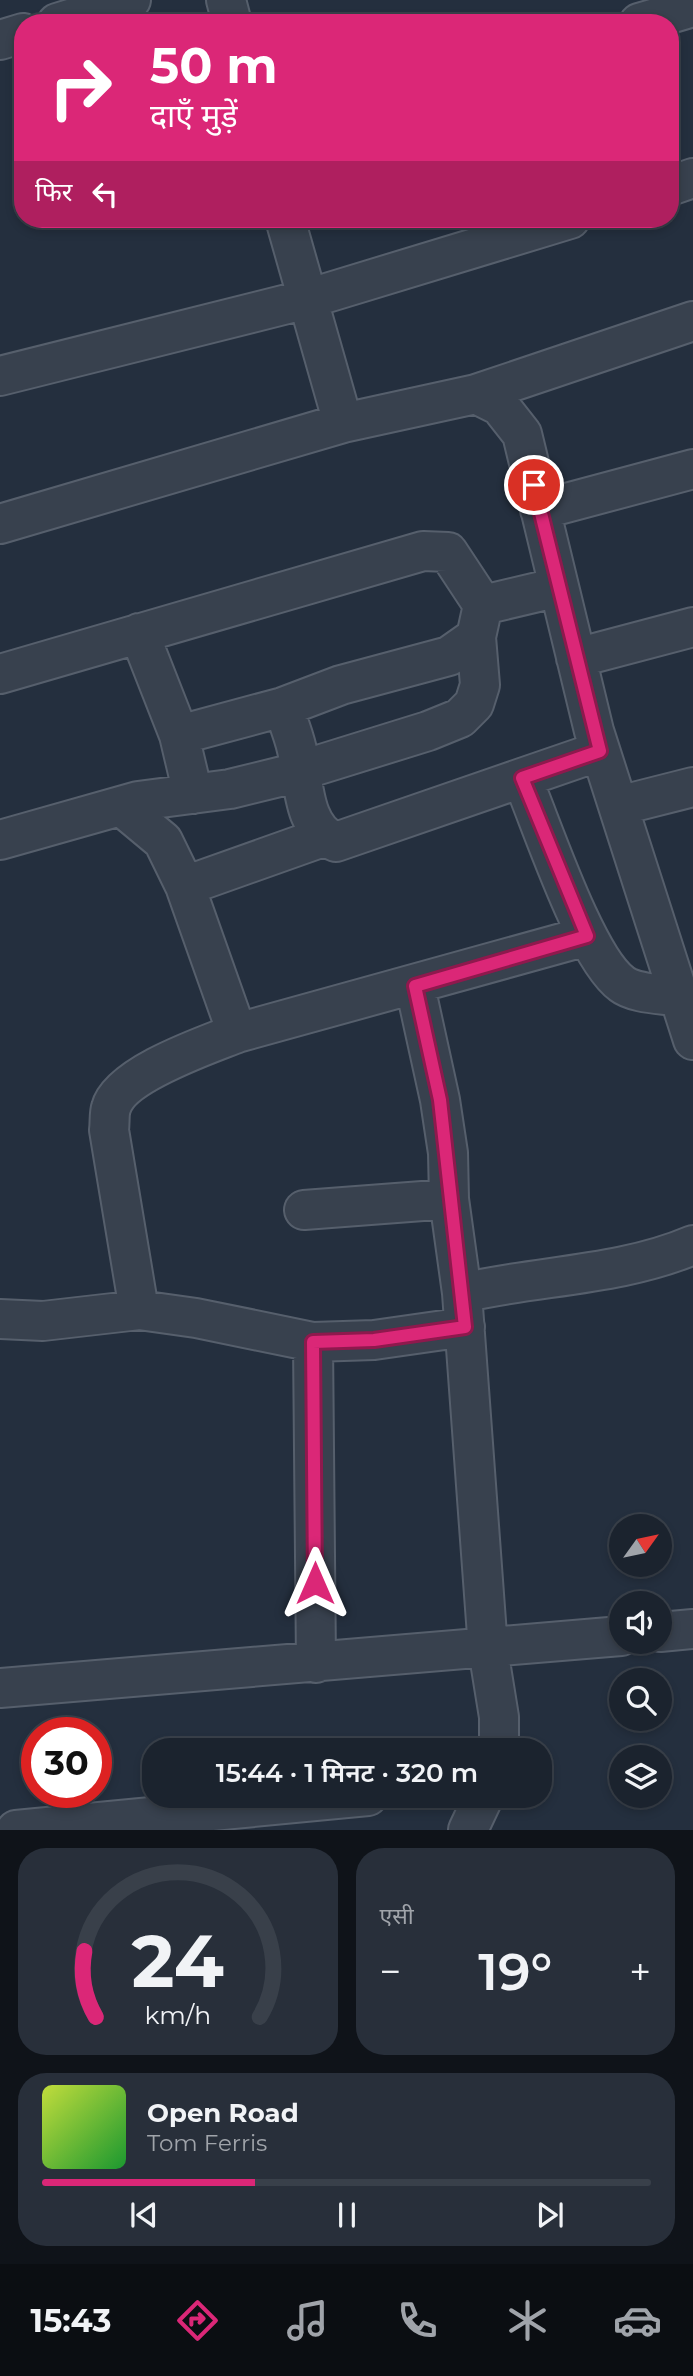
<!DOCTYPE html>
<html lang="hi">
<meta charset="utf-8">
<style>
body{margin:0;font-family:Montserrat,"Noto Sans Devanagari",sans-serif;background:#282f3a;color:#f1f3f6;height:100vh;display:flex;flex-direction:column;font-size:26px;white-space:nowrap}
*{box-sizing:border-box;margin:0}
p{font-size:23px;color:#a0a4aa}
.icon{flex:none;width:38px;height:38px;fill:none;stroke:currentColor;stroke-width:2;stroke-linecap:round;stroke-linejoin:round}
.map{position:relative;height:1830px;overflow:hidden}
.drawer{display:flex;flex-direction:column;gap:18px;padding:18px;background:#0f1319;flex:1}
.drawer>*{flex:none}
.guide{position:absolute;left:14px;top:14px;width:665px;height:214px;border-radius:28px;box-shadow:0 4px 10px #0003,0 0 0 2px #39404a;background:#db2777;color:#fff;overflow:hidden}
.needle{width:46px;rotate:57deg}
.buttons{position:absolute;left:609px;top:1514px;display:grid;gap:14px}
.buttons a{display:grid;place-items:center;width:63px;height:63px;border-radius:50%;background:#1b232e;box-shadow:0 4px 10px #0003,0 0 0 2px #39404a;font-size:35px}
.speed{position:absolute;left:21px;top:1717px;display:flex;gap:14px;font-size:35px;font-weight:700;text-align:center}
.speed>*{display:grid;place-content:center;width:91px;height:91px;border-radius:50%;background:#1b232e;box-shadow:0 4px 10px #0003,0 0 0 2px #39404a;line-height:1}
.speed .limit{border:10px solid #d22;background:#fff;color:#111}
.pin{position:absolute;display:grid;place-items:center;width:60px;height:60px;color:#fff;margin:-30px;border:4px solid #fff;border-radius:50%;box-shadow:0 2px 7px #0007}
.me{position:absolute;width:77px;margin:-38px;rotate:0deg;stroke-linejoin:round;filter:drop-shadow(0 0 5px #0008)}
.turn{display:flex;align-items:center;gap:24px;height:147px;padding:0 21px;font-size:32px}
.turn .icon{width:91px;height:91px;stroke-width:2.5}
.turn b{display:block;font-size:49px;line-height:60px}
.then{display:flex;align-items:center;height:66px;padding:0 21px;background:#0003;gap:14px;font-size:26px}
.big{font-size:52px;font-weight:600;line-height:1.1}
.drawer .widget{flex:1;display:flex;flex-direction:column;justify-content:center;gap:10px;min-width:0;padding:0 24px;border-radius:28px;background:#282f3a}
.drawer .dial{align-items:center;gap:0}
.dial svg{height:182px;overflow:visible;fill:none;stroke:#39404a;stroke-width:7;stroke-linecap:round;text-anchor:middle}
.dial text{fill:#f1f3f6;stroke:none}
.song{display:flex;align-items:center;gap:21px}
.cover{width:84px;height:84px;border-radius:10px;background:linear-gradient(135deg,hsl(70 70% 55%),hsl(130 70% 35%))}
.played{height:7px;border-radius:4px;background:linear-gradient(90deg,#db2777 35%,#39404a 35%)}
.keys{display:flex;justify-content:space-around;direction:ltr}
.heat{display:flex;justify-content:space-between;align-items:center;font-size:38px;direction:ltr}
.drawer .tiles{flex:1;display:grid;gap:18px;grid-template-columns:1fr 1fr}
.widget:last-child{grid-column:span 2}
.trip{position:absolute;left:142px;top:1738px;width:410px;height:70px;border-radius:28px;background:#1b232e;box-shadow:0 4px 10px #0003,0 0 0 2px #39404a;font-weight:600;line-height:70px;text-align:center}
.tab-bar{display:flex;height:112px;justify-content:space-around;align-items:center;background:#0b0e12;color:#a0a4aa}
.tab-bar .icon{width:49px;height:49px}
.tab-bar .active{color:#db2777}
.tab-bar b{font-size:32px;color:#f1f3f6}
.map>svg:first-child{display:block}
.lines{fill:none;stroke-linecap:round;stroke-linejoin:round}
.minor-casing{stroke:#565f6c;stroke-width:42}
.minor{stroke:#38414e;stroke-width:38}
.route-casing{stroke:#8e194d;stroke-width:18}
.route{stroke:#db2777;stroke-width:12}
</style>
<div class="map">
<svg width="693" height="1830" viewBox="0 0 693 1830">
<rect width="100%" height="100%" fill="#242f3e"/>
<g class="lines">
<defs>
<path id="minor" d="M 226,0 L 232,23
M 57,23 L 131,0
M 639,23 L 693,7
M 0,40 L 23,33
M 670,186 L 693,178
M 0,376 L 307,299 L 570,219
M 476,394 L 693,321
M 343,423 L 476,394 L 500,406 L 522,434 L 594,731 L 693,1040
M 540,510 L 693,469
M 0,524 L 343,423 L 285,219
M 483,605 L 559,587
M 139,633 L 179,735 L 193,794
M 576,658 L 693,627
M 0,674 L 423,551 L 448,552 L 483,605 L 476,637 L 449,656 L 341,685 L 283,707 L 179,735
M 283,707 C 288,721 294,736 297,750 C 304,780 302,830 336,842 L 600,751
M 522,778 C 542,825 585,957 622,984 C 635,994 663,994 679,997
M 121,806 L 163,841 L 185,886 L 237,1033 L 587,936
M 618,806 L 693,787
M 0,840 L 138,801 L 230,789 L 283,776 L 428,731 L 460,718 L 474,704 L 480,685 L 476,637
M 185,886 L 323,837
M 415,986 L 440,1100 L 448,1153 L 449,1199 L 462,1293 L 488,1649 L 499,1717 L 499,1750
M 304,1210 L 449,1199
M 462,1293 C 539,1275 620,1276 693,1245
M 139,1310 L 196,1318 L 313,1342 L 374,1340 L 465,1327
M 0,1319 L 43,1321 L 139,1310 L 109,1130 C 110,1123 109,1114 111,1108 C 120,1074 207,1045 237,1033
M 313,1342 L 316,1663
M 660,1632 L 693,1629
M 0,1688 L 621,1636
M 16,1830 L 368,1796
M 468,1830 L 484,1796"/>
</defs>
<use href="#minor" class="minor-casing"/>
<use href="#minor" class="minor"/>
</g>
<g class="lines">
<defs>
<path id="route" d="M 315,1583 L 313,1342 L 374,1340 L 465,1327 L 440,1100 L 415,986 L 587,936 L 522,778 L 600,751 L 534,485"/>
</defs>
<use href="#route" class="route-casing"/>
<use href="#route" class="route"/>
</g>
</svg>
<div class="buttons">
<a><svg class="needle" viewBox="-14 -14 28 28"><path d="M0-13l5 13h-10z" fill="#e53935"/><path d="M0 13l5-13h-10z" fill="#a0a4aa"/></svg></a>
<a><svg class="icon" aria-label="sound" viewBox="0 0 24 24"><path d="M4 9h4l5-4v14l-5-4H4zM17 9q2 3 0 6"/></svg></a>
<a><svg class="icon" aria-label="search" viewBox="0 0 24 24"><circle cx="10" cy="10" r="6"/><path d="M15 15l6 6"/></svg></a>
<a><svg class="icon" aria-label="layers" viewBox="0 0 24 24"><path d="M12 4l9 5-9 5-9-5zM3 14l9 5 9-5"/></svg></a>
</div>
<div class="speed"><div class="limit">30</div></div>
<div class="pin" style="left:534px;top:485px;background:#d93025"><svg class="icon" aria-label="arrive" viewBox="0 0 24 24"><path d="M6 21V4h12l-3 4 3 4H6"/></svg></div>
<svg class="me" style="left:315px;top:1583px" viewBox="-20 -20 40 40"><path d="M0-17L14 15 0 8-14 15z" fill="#db2777" stroke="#fff" stroke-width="4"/></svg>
<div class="trip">15:44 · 1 मिनट · 320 m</div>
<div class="guide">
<div class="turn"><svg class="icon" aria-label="right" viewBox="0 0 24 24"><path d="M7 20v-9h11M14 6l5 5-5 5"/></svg><div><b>50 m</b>दाएँ मुड़ें</div></div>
<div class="then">फिर<svg class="icon" aria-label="left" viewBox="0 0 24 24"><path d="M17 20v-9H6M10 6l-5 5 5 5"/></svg></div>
</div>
</div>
<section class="drawer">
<div class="tiles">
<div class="widget dial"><svg viewBox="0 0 100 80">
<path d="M14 69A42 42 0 1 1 86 69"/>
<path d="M14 69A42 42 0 0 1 9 40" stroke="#db2777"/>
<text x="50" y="56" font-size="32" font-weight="700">24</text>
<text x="50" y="72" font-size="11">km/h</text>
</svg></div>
<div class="widget"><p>एसी</p>
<div class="heat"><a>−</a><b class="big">19°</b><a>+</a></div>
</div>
<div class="widget">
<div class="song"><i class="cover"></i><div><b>Open Road</b><p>Tom Ferris</p></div></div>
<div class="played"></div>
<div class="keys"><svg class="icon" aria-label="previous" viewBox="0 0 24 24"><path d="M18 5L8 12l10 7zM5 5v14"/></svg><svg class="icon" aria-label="pause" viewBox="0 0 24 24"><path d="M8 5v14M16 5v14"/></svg><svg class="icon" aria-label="next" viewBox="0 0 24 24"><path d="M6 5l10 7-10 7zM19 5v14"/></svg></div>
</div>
</div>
</section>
<nav class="tab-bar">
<b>15:43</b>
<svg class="icon active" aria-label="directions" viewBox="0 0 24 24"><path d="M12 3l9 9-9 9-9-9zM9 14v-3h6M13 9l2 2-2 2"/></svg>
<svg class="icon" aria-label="music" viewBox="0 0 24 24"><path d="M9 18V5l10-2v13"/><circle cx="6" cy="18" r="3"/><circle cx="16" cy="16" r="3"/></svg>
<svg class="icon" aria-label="phone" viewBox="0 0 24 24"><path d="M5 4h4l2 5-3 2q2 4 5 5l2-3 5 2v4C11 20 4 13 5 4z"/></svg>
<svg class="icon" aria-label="climate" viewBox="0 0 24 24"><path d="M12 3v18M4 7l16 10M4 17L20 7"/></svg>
<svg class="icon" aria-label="car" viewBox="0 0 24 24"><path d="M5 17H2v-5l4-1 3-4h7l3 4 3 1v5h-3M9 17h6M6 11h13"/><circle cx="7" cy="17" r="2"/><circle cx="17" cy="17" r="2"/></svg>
</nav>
